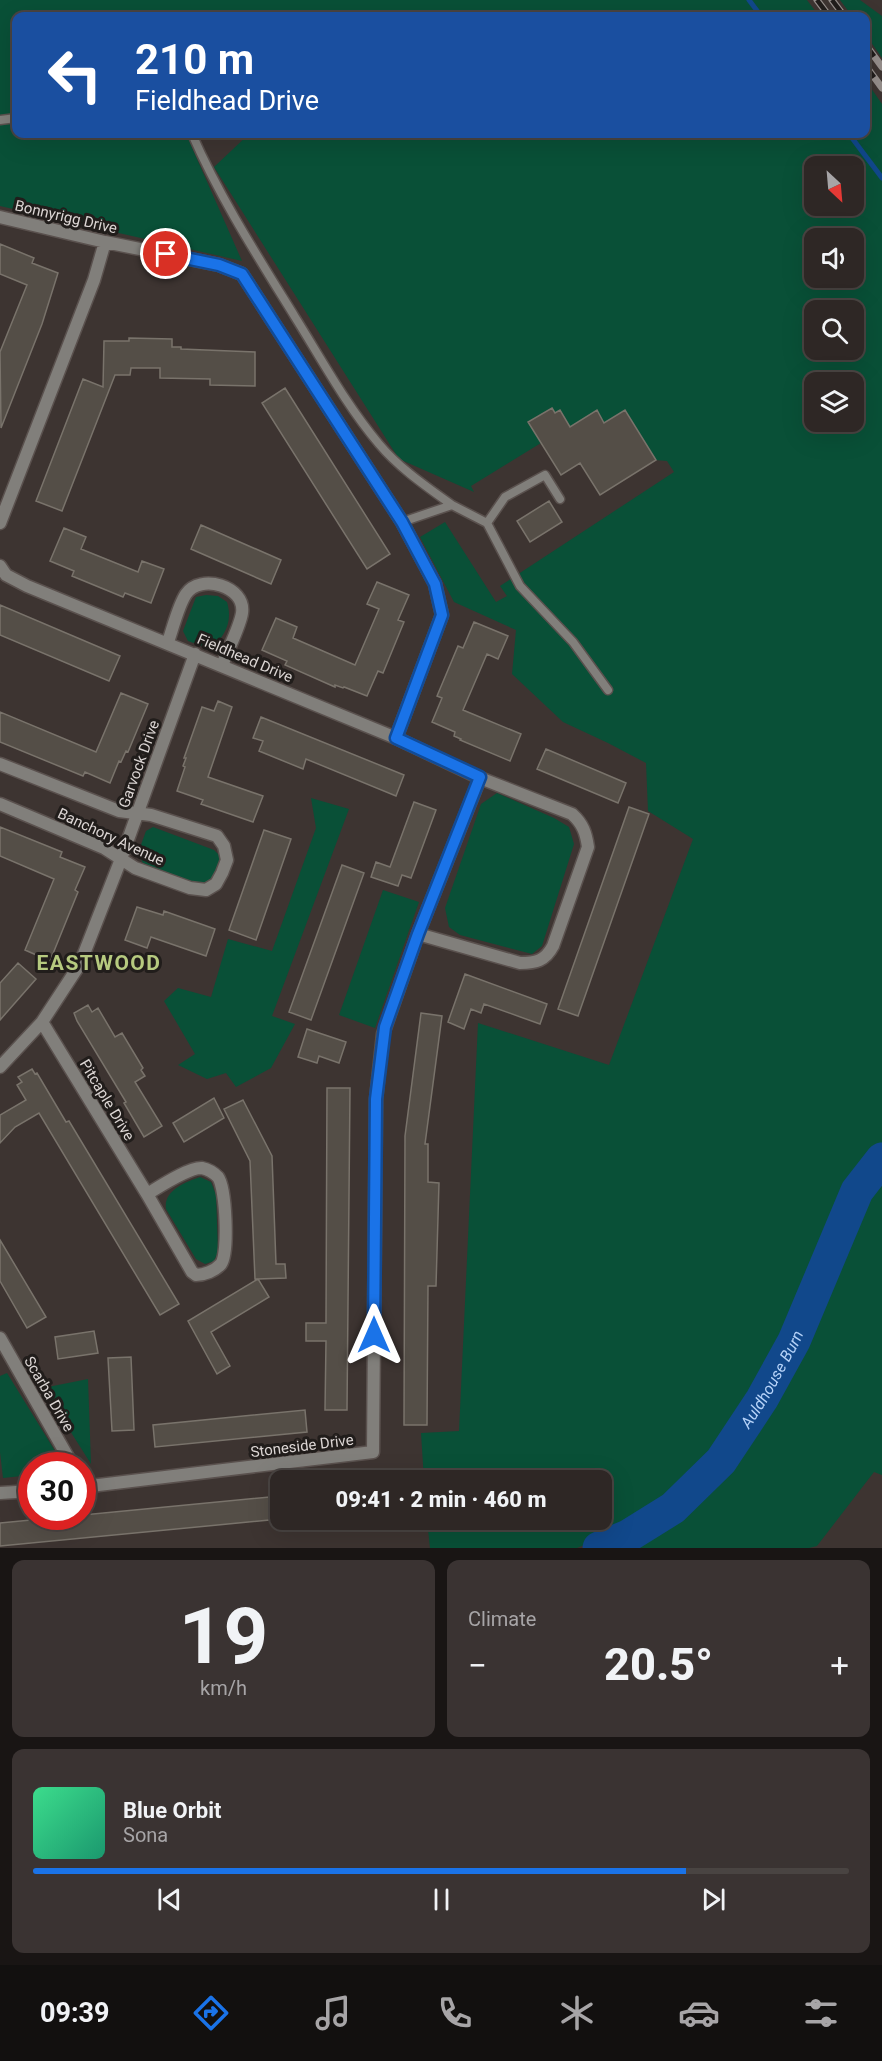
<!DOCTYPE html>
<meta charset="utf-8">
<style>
body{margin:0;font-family:Roboto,sans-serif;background:#3a3332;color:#f1f3f6;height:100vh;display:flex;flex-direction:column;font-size:22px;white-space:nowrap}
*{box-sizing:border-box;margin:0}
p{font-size:20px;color:#a7a5a7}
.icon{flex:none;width:33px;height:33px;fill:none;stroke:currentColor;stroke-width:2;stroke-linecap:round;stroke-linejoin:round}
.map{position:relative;height:1548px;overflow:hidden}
.sheet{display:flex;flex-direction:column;gap:12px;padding:12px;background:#191514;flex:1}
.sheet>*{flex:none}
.hud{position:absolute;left:12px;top:12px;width:858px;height:126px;border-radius:12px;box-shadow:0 6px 24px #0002,0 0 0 2px #494442;background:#1a4fa0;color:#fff;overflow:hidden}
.needle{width:39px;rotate:154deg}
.buttons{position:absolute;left:804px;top:156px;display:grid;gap:12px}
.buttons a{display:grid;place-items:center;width:60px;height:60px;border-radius:12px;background:#2e2725;box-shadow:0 6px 24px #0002,0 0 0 2px #494442;font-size:30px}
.speed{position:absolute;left:18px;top:1452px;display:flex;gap:12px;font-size:30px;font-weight:700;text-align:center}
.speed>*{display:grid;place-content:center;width:78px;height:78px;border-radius:50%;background:#2e2725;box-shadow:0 6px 24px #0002,0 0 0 2px #494442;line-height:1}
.speed .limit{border:9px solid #d22;background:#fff;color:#111}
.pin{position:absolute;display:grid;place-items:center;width:51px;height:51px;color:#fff;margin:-26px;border:3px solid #fff;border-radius:50%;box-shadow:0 2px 6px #0007}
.me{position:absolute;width:66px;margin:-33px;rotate:0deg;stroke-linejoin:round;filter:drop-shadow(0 0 4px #0008)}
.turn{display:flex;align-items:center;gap:21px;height:126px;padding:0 24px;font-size:27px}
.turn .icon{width:78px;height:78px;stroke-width:2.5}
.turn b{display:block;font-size:42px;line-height:51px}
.big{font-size:45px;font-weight:800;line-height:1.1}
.sheet .tile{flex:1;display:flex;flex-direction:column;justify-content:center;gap:9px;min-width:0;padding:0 21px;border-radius:12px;background:#3a3332}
.sheet .dial{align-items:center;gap:0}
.dial b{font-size:78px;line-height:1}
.song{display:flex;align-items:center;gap:18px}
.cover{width:72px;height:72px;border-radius:9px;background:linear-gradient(135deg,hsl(150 70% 55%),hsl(160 70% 35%))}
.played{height:6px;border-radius:3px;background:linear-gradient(90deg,#1a73e8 80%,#494442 80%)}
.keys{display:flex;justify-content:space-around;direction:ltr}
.heat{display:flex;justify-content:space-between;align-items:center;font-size:33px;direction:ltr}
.sheet .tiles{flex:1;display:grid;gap:12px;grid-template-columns:1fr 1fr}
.tile:last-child{grid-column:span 2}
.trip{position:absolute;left:270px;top:1470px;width:342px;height:60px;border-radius:12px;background:#2e2725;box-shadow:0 6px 24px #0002,0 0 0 2px #494442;font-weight:800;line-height:60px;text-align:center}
.dock{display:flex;height:96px;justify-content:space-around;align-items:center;background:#12100f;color:#a7a5a7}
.dock .icon{width:42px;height:42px}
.dock .on{color:#1a73e8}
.dock b{font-size:27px;color:#f1f3f6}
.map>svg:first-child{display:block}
.green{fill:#095037;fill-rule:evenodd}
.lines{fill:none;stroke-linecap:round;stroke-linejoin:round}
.stream{stroke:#11488b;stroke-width:5}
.river{stroke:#11488b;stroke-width:33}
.building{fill:#544e47;stroke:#79736b;stroke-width:1.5}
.lane-casing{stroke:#5a514e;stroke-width:11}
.street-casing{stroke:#5a514e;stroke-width:15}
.lane{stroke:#817f7b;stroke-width:8}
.street{stroke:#817f7b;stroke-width:12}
.rail-casing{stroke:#968f8c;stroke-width:7}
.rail{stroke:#211d1b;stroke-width:4.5;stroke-dasharray:14;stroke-linecap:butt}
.route-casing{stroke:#114b97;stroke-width:15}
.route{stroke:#1a73e8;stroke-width:10}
.labels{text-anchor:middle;stroke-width:6;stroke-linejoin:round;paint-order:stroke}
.street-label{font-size:15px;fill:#dcd6d4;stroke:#211d1b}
.water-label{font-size:16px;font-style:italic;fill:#b5d2f8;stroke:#211d1b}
.district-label{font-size:21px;font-weight:bold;letter-spacing:1.5px;fill:#b6ca7f;stroke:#211d1b}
</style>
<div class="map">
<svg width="882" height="1548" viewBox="0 0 882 1548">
<rect width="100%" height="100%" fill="#3d3431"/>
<path class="green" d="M 0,0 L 807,0 L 819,16 L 393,16 L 389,10 L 376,16 L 16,16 L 16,134 L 186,134 L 242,261 L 0,206 Z
M 840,0 L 860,0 L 882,16 L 882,58 L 866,35 L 866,16 L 852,16 Z
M 866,81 L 882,104 L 882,1151 L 851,1191 L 794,1321 L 734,1426 L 676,1491 L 614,1533 L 577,1548 L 430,1548 L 427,1520 L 602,1520 L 602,1480 L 424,1480 L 421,1433 L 459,1431 L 478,1023 L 609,1065 L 693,839 L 648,811 L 646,763 L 608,743 L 563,722 L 512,674 L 516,630 L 454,602 L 420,537 L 445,522 L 496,602 L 507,596 L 500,586 L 674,472 L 667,461 L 656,460 L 625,410 L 604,423 L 596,411 L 570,427 L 560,411 L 555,413 L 551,408 L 528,422 L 541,443 L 471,486 L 474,492 L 399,459 L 214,167 L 249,134 L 866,134 ZM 814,166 L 854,166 L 854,206 L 814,206 ZM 814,238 L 854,238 L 854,278 L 814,278 ZM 814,310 L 854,310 L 854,350 L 814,350 ZM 814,382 L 854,382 L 854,422 L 814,422 Z
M 206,595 L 218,596 L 227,602 C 233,622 225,636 211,649 L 188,641 L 183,631 L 196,597 Z
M 497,793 L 554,818 L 569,827 L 574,844 L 542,946 L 532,954 L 460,935 L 449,927 L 445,908 L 481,804 Z
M 311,798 L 349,809 L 272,1016 L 295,1024 L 271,1068 L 236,1087 L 226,1073 L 207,1079 L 178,1065 L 195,1054 L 164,1001 L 178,988 L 211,997 L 228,939 L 272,951 L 316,828 Z
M 153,827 L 214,850 L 222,858 L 214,878 L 204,883 L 188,881 L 143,863 L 138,853 L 146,831 Z
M 383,890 L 419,902 L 375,1028 L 339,1015 Z
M 882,1176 L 882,1475 L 874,1472 L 817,1546 L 809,1548 L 639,1548 L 678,1522 L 799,1344 L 865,1198 Z
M 200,1177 L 211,1182 L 216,1195 L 218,1252 L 214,1261 L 205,1264 L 196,1259 L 166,1209 C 163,1191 185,1182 200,1177 Z
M 7,1373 L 55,1451 L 53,1465 L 32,1466 L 31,1475 L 3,1478 L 0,1452 L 0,1376 Z
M 88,1379 L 91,1464 L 43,1388 Z"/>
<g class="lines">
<path class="stream" d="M 749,0 L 761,16
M 849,134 L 882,178"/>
<path class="river" id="s1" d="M 599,1548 L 628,1536 L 673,1508 L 721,1461 L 762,1399 L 794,1341 L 857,1191 L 882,1159"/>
</g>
<path class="building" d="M 0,244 L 34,258 L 32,263 L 58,273 L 42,324 L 1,428 L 0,352 L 27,285 L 0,274 Z
M 129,338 L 172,339 L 172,347 L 181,347 L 181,349 L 255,352 L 255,386 L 210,385 L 210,379 L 160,378 L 160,368 L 131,368 L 130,375 L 115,375 L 62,511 L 36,501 L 83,379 L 103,387 L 104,341 L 129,341 Z
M 285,388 L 390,554 L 367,569 L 262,403 Z
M 552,408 L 555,413 L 560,410 L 570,427 L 597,410 L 604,423 L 625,410 L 656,460 L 600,495 L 580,463 L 561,475 L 528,422 Z
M 549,501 L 562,522 L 530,542 L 517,521 Z
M 201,525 L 281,560 L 271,584 L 191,549 Z
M 64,528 L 86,537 L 81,549 L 138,572 L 142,561 L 164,569 L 151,603 L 125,593 L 123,597 L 72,576 L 74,571 L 50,561 Z
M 377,582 L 409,595 L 398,620 L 404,622 L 383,673 L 378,671 L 367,696 L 344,687 L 343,688 L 335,685 L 335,687 L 285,665 L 287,661 L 262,650 L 276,618 L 297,627 L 293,638 L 355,665 L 379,609 L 367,604 Z
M 0,605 L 120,656 L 109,681 L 0,635 Z
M 474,622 L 508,636 L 498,659 L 487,654 L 463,710 L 521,734 L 510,761 L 460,740 L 461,739 L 454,736 L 455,732 L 432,722 L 442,698 L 437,696 L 458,646 L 463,648 Z
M 121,693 L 148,704 L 128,752 L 126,751 L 121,762 L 119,761 L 110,783 L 85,772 L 83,776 L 0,742 L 0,712 L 96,752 Z
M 218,701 L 232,707 L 208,777 L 263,796 L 253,822 L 201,804 L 203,800 L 177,791 L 185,767 L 183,766 L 186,758 L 184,758 L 202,707 L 214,711 Z
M 261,717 L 404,775 L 396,796 L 306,759 L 303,769 L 259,751 L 263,741 L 253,738 Z
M 546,749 L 626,783 L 618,803 L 537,769 Z
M 414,802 L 436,810 L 411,878 L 402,875 L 398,886 L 371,877 L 376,862 L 390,867 Z
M 629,807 L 649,814 L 578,1016 L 558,1009 Z
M 0,827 L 62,852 L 60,857 L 85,867 L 75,890 L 78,892 L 50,961 L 25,950 L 54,879 L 0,856 Z
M 264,830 L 291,839 L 256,940 L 229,930 Z
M 342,865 L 364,873 L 311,1020 L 289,1012 Z
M 137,907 L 163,915 L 164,911 L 215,929 L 206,956 L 151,937 L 147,948 L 125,940 Z
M 18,963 L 36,979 L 0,1020 L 0,983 Z
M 465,974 L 547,1004 L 540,1024 L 484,1004 L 481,1013 L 471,1009 L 464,1029 L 448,1022 Z
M 88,1005 L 92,1012 L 98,1008 L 115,1037 L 122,1033 L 143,1068 L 141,1070 L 145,1076 L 135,1082 L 162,1126 L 144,1137 L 124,1103 L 126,1102 L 77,1021 L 74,1013 Z
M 421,1013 L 442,1016 L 425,1144 L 428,1144 L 428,1182 L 439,1183 L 436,1286 L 428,1286 L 427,1425 L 404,1425 L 405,1136 Z
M 307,1029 L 346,1042 L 339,1063 L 319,1056 L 317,1063 L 298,1057 Z
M 32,1069 L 35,1074 L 37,1073 L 66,1122 L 69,1121 L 179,1304 L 160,1315 L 39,1113 L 15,1127 L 0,1143 L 0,1115 L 26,1100 L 17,1085 L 22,1082 L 18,1077 Z
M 327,1088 L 350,1088 L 347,1410 L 325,1410 L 326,1341 L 306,1341 L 306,1323 L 326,1323 Z
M 214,1098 L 224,1118 L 184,1142 L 173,1123 Z
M 243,1100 L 272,1156 L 276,1264 L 285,1264 L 286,1278 L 258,1279 L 269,1297 L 211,1332 L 230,1366 L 217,1374 L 188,1321 L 258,1279 L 255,1279 L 250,1161 L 224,1109 Z
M 0,1240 L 46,1317 L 27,1328 L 0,1281 Z
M 94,1331 L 98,1353 L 58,1359 L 55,1337 Z
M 131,1357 L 134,1430 L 112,1431 L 108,1358 Z
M 305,1410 L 307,1432 L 155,1447 L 153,1425 Z
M 280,1496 L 280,1519 L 0,1546 L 0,1523 Z"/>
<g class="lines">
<defs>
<path id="lane" d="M 0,120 L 16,118
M 192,134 C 220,198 258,257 295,317 C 322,360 346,405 379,444 C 399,468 427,487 452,505
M 402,522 L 452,505 L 487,523 L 520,586 L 573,642 L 608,690
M 487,523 L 505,497 L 545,475 L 560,499"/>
<path id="street" d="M 0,217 L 105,242 L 219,265 L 242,274 L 402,522 L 435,584 L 442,615 L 396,738
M 0,523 L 94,280 L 105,242
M 0,566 L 6,575 L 27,586 L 396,738 L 480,778 L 572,814 C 583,824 586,833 588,847 L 553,946 C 545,961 536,963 520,963 L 418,934
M 168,642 C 173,628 178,606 186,594 C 200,573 246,586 242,613 C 240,627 227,651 222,666
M 0,764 L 119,811 L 151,815 L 217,836 L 224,846 L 227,860 L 222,873 L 216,884 L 206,890 L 190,888 L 135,868 L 104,848 L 0,804
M 42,1022 L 147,1194 C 159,1187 189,1167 202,1168 C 207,1169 214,1173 218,1177 C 226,1188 229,1253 221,1264 C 215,1271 204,1275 196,1275 L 192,1272 L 147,1194
M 0,1067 L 42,1022 L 80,964 L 121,859 L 195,654
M 0,1338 L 73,1466
M 82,1487 L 373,1452 L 376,1099 L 383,1034 L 418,934 L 480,778
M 0,1493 L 32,1491"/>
</defs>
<use href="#lane" class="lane-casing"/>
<use href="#street" class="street-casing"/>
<use href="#lane" class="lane"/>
<use href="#street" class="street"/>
<defs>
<path id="rail" d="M 817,0 L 829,16
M 832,0 L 844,16
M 866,45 L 882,67
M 866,66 L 882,88"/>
</defs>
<use href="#rail" class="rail-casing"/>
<use href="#rail" class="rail"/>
</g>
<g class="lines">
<defs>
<path id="route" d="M 166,254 L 219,265 L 242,274 L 402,522 L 435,584 L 442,615 L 396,738 L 480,777 L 418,934 L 385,1027 L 376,1099 L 374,1335"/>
</defs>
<use href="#route" class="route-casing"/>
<use href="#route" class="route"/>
</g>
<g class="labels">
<g class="street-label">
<text transform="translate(66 217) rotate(13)" y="5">Bonnyrigg Drive</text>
<text transform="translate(245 658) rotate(23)" y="5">Fieldhead Drive</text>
<text transform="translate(139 764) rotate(-70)" y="5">Garvock Drive</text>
<text transform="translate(111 837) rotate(25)" y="5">Banchory Avenue</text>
<text transform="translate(107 1100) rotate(59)" y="5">Pitcaple Drive</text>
<text transform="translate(49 1394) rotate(60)" y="5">Scarba Drive</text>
<text transform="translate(302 1446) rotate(-7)" y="5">Stoneside Drive</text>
</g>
<g class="water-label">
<text dy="6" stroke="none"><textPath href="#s1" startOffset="248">Auldhouse Burn</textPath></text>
</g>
<g class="district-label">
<text x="99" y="970">EASTWOOD</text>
</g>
</g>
</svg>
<div class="buttons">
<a><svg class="needle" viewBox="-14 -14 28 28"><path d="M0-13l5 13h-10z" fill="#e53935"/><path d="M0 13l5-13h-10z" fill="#a7a5a7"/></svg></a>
<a><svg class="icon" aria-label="sound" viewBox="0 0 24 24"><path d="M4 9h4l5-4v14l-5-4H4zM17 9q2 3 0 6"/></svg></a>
<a><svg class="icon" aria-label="search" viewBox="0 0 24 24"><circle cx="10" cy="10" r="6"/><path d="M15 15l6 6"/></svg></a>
<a><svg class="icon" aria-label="layers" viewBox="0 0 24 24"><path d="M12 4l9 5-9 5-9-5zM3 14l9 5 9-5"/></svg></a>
</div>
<div class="speed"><div class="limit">30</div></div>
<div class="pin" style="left:166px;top:254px;background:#d93025"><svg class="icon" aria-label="arrive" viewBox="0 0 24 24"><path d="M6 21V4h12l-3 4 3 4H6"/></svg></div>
<svg class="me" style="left:374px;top:1335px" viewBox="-20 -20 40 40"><path d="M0-17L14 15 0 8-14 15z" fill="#1a73e8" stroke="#fff" stroke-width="4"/></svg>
<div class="trip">09:41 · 2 min · 460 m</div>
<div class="hud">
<div class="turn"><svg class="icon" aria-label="left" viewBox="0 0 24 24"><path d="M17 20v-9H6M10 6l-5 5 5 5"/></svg><div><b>210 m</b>Fieldhead Drive</div></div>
</div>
</div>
<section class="sheet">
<div class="tiles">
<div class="tile dial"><b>19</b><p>km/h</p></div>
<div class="tile"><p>Climate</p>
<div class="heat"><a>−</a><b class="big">20.5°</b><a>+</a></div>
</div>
<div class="tile">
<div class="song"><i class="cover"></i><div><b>Blue Orbit</b><p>Sona</p></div></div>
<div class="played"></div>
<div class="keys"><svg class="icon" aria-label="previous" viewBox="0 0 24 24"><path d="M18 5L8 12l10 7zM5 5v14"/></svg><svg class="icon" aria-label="pause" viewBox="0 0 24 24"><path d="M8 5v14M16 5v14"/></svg><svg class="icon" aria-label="next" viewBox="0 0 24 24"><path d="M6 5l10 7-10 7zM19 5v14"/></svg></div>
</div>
</div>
</section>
<nav class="dock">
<b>09:39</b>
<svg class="icon on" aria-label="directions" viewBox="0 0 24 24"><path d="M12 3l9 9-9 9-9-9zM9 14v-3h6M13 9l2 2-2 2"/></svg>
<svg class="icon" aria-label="music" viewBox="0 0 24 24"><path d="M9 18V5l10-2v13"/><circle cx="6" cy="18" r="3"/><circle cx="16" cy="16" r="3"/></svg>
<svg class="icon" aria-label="phone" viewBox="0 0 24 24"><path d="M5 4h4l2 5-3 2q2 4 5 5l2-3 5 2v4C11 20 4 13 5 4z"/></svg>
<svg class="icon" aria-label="climate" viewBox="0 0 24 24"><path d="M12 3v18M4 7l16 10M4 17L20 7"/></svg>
<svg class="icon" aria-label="car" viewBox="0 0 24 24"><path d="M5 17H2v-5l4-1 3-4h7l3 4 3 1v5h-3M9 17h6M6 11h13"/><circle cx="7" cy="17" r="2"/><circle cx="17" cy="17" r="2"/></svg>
<svg class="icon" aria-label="filters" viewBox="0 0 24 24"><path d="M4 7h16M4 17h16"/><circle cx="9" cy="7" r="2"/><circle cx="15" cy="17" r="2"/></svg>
</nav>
